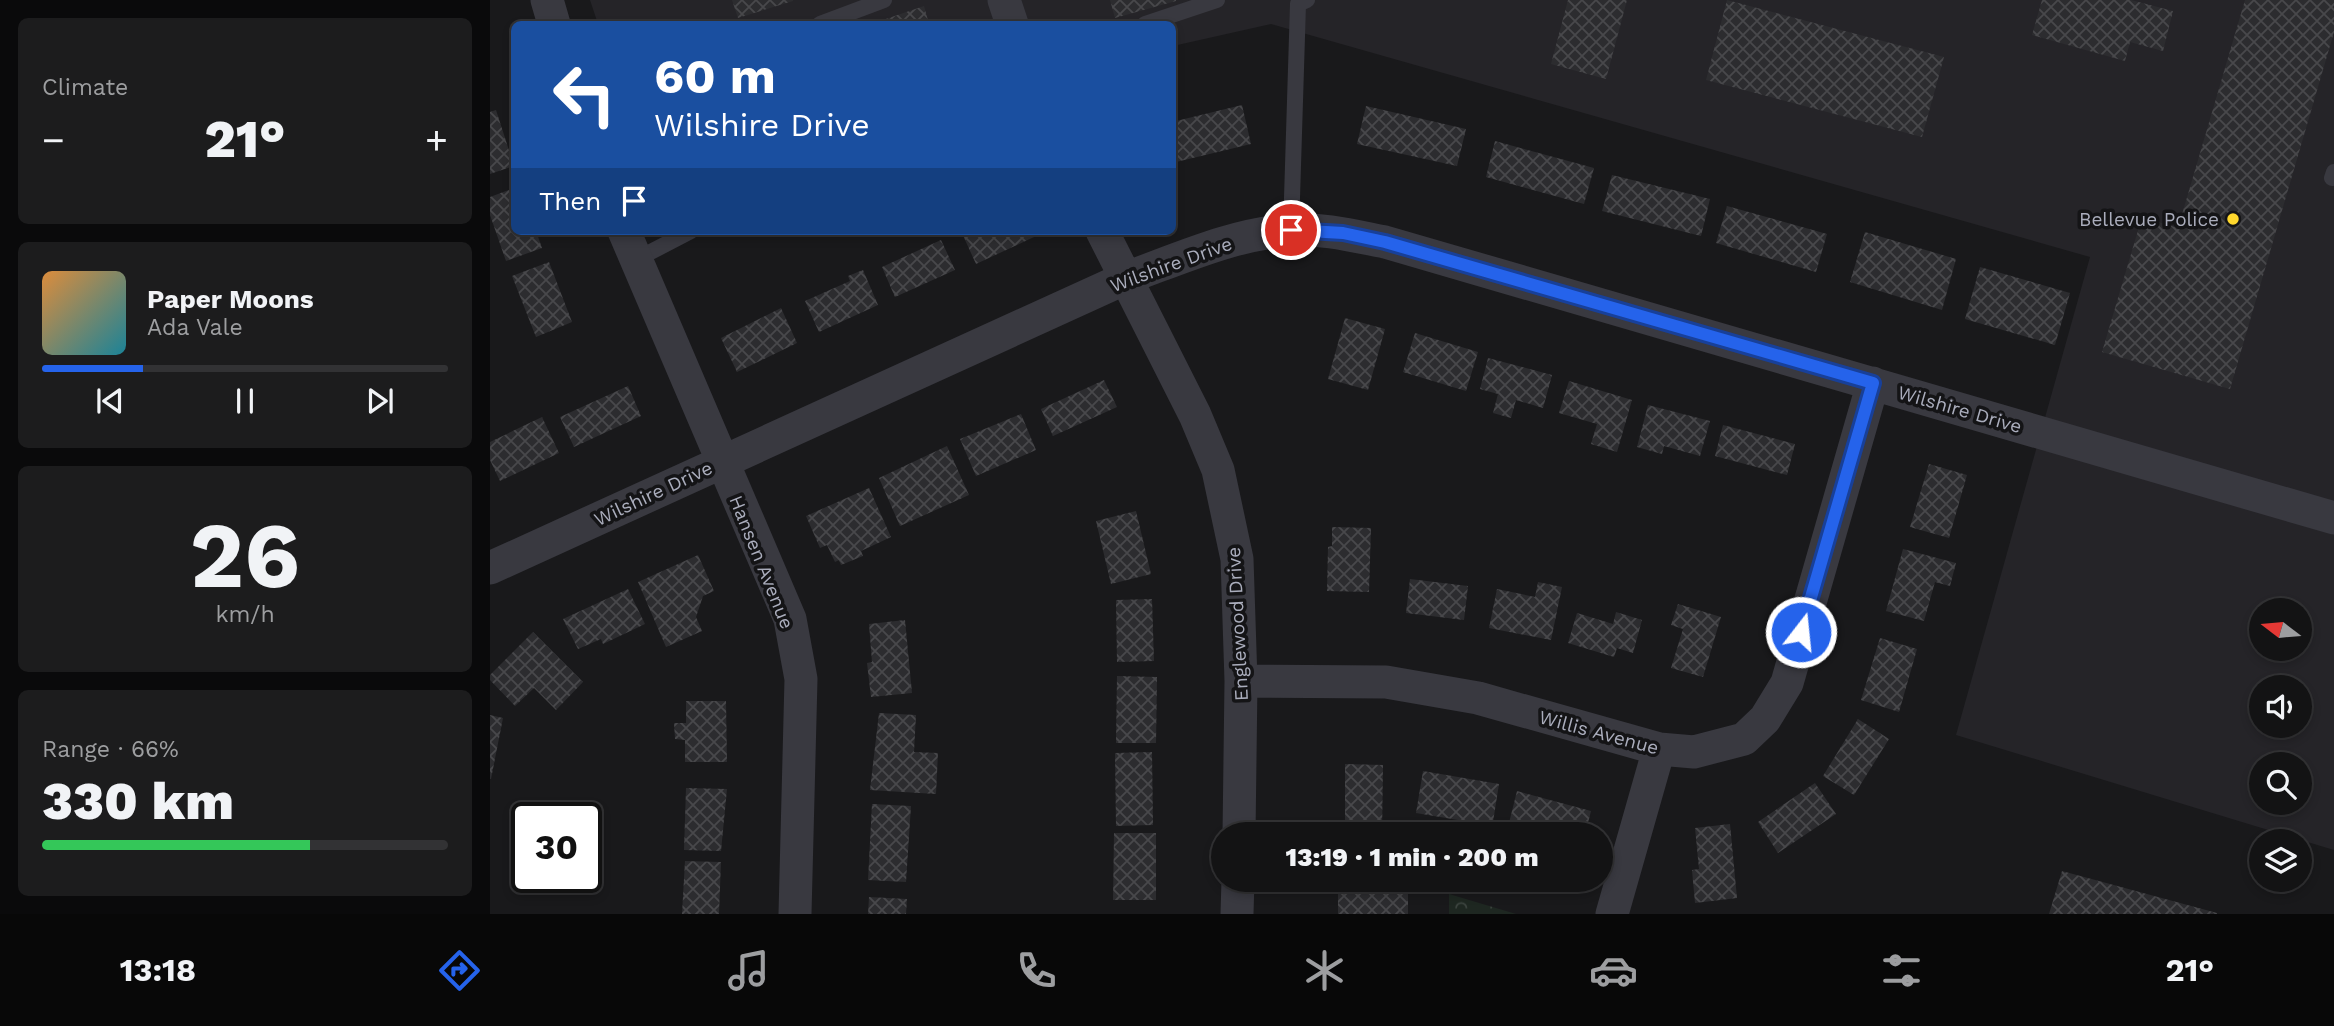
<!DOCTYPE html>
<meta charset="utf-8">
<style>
body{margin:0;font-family:"Work Sans",sans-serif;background:#1c1c1d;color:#f1f3f6;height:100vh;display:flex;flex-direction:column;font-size:26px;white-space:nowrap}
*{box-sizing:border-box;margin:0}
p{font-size:23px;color:#9d9ea0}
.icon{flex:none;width:38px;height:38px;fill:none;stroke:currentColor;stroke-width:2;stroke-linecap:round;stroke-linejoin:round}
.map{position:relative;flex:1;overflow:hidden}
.sheet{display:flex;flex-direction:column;gap:18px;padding:18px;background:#0a0a0b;width:490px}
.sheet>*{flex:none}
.hud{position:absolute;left:21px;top:21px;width:665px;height:214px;border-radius:10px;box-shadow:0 4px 10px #0003,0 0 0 2px #323234;background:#1a4fa0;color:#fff;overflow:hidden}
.needle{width:46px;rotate:286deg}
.buttons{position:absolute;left:1759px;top:598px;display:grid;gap:14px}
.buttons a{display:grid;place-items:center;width:63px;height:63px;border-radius:50%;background:#131314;box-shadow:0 4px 10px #0003,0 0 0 2px #323234;font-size:35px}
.speed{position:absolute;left:21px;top:802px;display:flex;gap:14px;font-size:35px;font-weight:700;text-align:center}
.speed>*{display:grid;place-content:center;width:91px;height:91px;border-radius:50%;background:#131314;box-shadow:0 4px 10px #0003,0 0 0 2px #323234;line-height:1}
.speed .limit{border:4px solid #111;border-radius:10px;background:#fff;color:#111}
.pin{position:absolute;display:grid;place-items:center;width:60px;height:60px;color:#fff;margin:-30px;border:4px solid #fff;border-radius:50%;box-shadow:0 2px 7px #0007}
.me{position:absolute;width:77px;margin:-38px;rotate:16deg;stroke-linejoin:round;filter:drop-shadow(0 0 5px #0008)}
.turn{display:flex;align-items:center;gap:24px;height:147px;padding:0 28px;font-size:32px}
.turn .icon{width:91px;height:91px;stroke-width:2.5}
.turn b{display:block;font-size:49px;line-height:60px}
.then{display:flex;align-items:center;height:66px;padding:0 28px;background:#0003;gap:14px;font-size:26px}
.big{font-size:52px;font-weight:800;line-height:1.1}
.sheet .tile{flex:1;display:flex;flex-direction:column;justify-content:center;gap:10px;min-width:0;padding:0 24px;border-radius:10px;background:#1c1c1d}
.sheet .dial{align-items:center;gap:0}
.dial b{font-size:91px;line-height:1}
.song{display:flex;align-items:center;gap:21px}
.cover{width:84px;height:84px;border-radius:10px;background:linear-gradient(135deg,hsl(30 70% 55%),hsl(190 70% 35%))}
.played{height:7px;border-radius:4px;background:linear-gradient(90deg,#2563eb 25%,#323234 25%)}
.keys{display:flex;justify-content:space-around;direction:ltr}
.heat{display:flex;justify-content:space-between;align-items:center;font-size:38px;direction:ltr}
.charge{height:10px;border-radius:5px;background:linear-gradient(90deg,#34c759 66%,#323234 0)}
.trip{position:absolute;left:721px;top:822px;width:402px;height:70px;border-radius:35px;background:#131314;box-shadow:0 4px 10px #0003,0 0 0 2px #323234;font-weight:800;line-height:70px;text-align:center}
.tabs{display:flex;height:112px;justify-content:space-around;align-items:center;background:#080808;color:#9d9ea0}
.tabs .icon{width:49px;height:49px}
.tabs .active{color:#2563eb}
.tabs b{font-size:32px;color:#f1f3f6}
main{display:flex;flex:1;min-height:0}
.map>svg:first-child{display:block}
.built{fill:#252428;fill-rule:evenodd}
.forest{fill:url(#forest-crowns)}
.building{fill:url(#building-cross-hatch)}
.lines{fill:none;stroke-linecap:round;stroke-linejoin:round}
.lane{stroke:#393940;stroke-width:16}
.street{stroke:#393940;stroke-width:33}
.route-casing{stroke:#184099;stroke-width:18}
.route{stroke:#2563eb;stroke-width:12}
.poi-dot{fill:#ffd82d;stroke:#141416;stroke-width:2.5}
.labels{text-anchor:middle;stroke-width:7;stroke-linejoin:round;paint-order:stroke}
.poi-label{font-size:19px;fill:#aaadbc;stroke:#141416;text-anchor:end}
.street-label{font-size:19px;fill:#aaadbc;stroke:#141416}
</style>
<main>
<section class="sheet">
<div class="tile"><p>Climate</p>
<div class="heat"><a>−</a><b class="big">21°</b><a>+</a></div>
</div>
<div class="tile">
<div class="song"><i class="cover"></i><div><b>Paper Moons</b><p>Ada Vale</p></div></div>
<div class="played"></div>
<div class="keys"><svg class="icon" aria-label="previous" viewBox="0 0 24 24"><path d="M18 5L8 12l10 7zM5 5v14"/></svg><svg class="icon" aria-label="pause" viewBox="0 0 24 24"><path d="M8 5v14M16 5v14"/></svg><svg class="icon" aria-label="next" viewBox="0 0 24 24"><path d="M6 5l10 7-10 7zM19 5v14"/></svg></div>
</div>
<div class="tile dial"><b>26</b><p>km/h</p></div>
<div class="tile"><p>Range · 66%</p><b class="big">330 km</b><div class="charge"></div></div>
</section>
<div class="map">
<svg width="1844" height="914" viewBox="0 0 1844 914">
<defs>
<pattern id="forest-crowns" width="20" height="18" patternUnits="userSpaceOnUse" patternTransform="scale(1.75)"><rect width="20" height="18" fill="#1e2721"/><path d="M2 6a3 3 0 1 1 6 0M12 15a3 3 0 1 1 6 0" fill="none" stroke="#3c443f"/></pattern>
<pattern id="building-cross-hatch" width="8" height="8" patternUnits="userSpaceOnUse" patternTransform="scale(1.75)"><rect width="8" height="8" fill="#2c2c2f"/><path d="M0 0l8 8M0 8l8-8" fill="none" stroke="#48484b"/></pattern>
</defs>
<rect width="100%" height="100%" fill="#19191b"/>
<path class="built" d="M 100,0 L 1844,0 L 1844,850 L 1466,735 L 1600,257 L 781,24 L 683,46 L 682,24 L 108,24 ZM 1771,611 L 1810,611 L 1810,649 L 1771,649 ZM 1771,688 L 1810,688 L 1810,726 L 1771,726 ZM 1771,765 L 1810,765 L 1810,803 L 1771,803 Z"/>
<path class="forest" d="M 959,894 L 1026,914 L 959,914 Z"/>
<path class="building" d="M 242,0 L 303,0 L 303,1 L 248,18 Z
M 620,0 L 686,0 L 686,1 L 625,18 Z
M 1078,0 L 1137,0 L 1116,79 L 1061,64 Z
M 1237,0 L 1454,57 L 1432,137 L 1216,80 Z
M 1552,0 L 1641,0 L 1683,11 L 1673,51 L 1640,42 L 1635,61 L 1542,35 Z
M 1755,0 L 1844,0 L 1844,32 L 1740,389 L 1612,352 L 1652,217 L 1688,228 Z
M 434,6 L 439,24 L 381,24 Z
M 752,105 L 761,144 L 682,163 L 682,122 Z
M 876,106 L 976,129 L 967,166 L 867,144 Z
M 6,110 L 24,166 L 0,174 L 0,112 Z
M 1005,141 L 1104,168 L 1094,204 L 996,177 Z
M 1122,175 L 1220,199 L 1211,236 L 1112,211 Z
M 24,188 L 24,231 L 46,231 L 52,248 L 16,261 L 0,215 L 0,197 Z
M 1237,206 L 1337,234 L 1326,272 L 1226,243 Z
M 471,231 L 541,231 L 544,237 L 486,264 Z
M 1375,232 L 1466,259 L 1452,310 L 1360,282 Z
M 451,240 L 465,270 L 405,297 L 392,267 Z
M 59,262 L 82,322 L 46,337 L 22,276 Z
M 1490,267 L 1580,293 L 1565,345 L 1475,319 Z
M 373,270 L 388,305 L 329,332 L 315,301 L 360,281 L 358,276 Z
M 291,308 L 307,343 L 247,372 L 231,338 Z
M 855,318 L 895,329 L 878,390 L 838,379 Z
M 925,333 L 988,352 L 976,391 L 913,372 Z
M 998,358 L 1062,375 L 1053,408 L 1026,400 L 1021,418 L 1003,413 L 1008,394 L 990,389 Z
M 614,380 L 627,407 L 563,436 L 551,409 Z
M 1079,381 L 1142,400 L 1127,452 L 1101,444 L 1107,424 L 1069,413 Z
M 138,386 L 151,416 L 84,447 L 70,417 Z
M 1158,405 L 1220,421 L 1210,456 L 1174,446 L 1172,454 L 1147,447 Z
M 531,414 L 546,450 L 486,476 L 470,439 Z
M 52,417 L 69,453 L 10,481 L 0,460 L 0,442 Z
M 1233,425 L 1305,444 L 1297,475 L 1225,456 Z
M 457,446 L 479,495 L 410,526 L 389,478 Z
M 1439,464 L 1477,475 L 1459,538 L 1420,527 Z
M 379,488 L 401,537 L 371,551 L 373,556 L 351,565 L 349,560 L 345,562 L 337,545 L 330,548 L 316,516 Z
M 646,511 L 661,574 L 621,584 L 606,521 Z
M 842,527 L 881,528 L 879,592 L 837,591 L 838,547 L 842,546 Z
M 1413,549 L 1466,563 L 1460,586 L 1445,582 L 1434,621 L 1396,611 Z
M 208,555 L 224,591 L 213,596 L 206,617 L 212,631 L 176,647 L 148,582 Z
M 920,579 L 978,586 L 974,620 L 916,613 Z
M 1048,582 L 1072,587 L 1061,640 L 999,628 L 1007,589 L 1045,597 Z
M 138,589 L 155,624 L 113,644 L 111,639 L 88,649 L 73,619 Z
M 662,599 L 664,661 L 627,662 L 626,600 Z
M 1188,604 L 1231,617 L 1213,677 L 1181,668 L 1193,629 L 1181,625 Z
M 1126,612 L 1152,620 L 1143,653 L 1127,648 L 1124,657 L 1078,643 L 1087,613 L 1123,624 Z
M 415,620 L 422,693 L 381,697 L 377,663 L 382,662 L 379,624 Z
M 43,632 L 93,682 L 66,710 L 44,688 L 25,706 L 0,680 L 0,675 Z
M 1390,638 L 1427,649 L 1409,712 L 1371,700 Z
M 627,676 L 667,677 L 666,743 L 626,743 Z
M 196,701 L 236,701 L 237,762 L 195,762 L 195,740 L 185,739 L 184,723 L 196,723 Z
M 389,713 L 426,715 L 424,752 L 448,753 L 446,794 L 380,790 Z
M 0,715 L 13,718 L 1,779 L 0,779 Z
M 1368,719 L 1399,739 L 1364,795 L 1333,776 Z
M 662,752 L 663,825 L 626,826 L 625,753 Z
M 855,764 L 893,765 L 892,835 L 855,835 Z
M 933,771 L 1009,784 L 1003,822 L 986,823 L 926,813 Z
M 1325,783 L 1346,814 L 1288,853 L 1268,822 Z
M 196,788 L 237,789 L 231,851 L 194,850 Z
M 1027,791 L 1101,811 L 1095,835 L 1062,835 L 1049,831 L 1048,835 L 1016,835 Z
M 382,804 L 421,806 L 416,882 L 378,880 Z
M 1240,824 L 1247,898 L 1205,903 L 1202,870 L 1209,869 L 1205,828 Z
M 624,833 L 666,833 L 666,900 L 623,900 Z
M 195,861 L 231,862 L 229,914 L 192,914 Z
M 1572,871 L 1727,913 L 1727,914 L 1559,914 Z
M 918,891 L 918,914 L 848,914 L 848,892 Z
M 379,897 L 417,899 L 416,914 L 378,914 Z"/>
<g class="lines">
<path class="lane" d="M 330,24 L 394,0
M 655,24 L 727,0
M 1842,178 L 1844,172
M 801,230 L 808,4 L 817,0
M 145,260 L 201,231"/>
<path class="street" d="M 57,0 L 64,24
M 514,0 L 522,24
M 134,231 L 300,619 L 311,679 L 305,914
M 612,231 L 705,415 L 728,470 L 747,559 L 751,681 L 749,835
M 0,568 L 636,278 C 689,259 743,234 800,230 C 832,228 864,236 895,242 L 1844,518
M 751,681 L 896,682 L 988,698 L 1169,749 L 1204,752 L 1254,739 L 1275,719 L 1297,683 L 1383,383
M 747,914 L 748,880
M 1122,914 L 1169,749"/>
</g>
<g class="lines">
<defs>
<path id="route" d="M 801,230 L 853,233 L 895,242 L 1383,383 L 1311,632"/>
</defs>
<use href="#route" class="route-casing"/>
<use href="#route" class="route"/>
</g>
<circle class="poi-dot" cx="1743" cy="219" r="7"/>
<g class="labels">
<g class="poi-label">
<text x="1729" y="226">Bellevue Police</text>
</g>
<g class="street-label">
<text transform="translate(681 264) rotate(-20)" y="7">Wilshire Drive</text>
<text transform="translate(1470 409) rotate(16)" y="7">Wilshire Drive</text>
<text transform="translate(163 493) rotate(-25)" y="7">Wilshire Drive</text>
<text transform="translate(272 562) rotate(68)" y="7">Hansen Avenue</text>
<text transform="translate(747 624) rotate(-93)" y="7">Englewood Drive</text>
<text transform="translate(1109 732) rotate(15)" y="7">Willis Avenue</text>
</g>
</g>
</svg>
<div class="buttons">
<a><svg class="needle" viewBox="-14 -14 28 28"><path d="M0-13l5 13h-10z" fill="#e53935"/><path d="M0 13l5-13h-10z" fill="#9d9ea0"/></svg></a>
<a><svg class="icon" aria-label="sound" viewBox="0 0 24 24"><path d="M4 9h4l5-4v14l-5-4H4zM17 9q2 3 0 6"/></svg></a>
<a><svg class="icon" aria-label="search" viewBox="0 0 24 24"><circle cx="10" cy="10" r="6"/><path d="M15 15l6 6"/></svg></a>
<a><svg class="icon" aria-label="layers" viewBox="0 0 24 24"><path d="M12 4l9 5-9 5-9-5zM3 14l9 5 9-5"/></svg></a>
</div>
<div class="speed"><div class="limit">30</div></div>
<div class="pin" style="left:801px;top:230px;background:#d93025"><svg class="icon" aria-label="arrive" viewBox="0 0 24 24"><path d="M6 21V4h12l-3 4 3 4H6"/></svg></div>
<svg class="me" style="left:1311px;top:632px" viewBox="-20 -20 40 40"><circle r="17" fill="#2563eb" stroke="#fff" stroke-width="3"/><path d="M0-11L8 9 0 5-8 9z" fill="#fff"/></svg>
<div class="trip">13:19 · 1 min · 200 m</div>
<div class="hud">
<div class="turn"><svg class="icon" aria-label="left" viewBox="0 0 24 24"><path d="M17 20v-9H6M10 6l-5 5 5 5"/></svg><div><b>60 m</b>Wilshire Drive</div></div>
<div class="then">Then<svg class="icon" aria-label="arrive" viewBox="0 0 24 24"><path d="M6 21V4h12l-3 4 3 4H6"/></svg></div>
</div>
</div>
</main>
<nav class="tabs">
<b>13:18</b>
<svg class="icon active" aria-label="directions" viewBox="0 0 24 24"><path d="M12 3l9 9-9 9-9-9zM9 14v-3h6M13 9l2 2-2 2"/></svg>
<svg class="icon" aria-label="music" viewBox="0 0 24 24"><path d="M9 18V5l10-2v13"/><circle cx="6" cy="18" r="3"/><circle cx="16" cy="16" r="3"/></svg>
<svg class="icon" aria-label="phone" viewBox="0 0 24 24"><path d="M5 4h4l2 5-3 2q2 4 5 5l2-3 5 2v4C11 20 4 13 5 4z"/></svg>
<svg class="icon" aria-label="climate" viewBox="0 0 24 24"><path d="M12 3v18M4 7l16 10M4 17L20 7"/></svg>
<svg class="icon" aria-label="car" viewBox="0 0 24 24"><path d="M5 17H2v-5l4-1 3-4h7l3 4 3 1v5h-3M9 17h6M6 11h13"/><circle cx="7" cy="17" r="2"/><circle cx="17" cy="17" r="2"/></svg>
<svg class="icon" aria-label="filters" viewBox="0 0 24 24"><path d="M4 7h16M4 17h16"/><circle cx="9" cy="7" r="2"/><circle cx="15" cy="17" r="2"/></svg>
<b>21°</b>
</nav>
